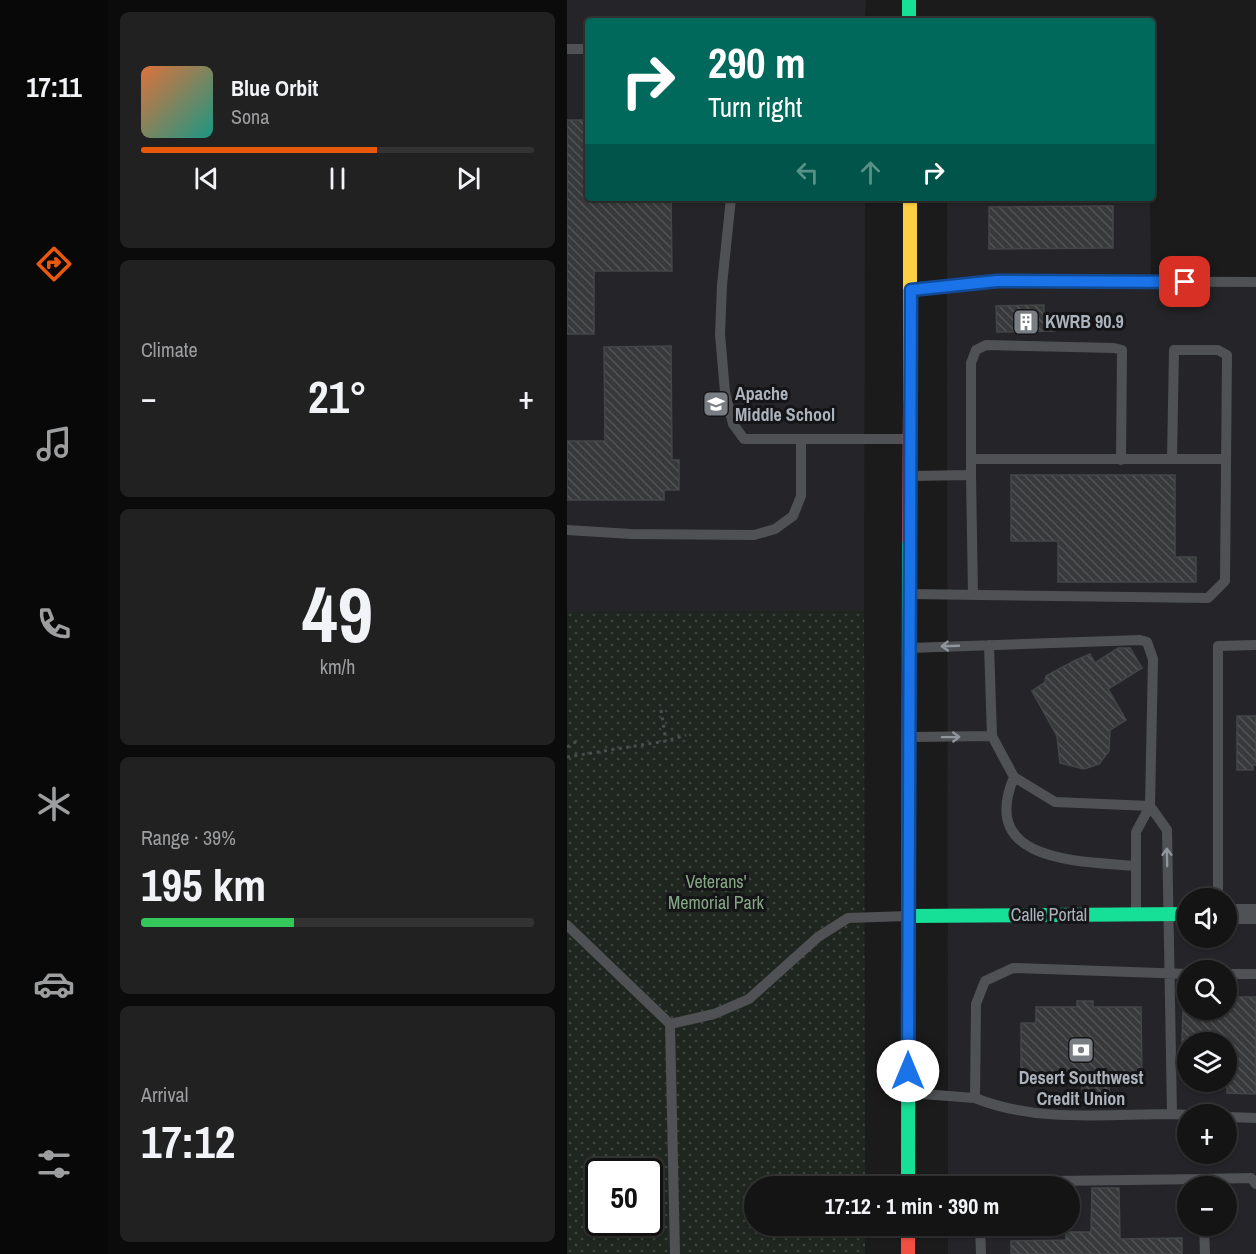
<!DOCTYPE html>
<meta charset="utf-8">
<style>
body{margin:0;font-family:"Archivo Narrow",sans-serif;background:#212122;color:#f1f3f6;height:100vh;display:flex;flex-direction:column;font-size:22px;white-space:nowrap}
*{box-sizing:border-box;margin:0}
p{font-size:20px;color:#9d9ea0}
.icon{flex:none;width:33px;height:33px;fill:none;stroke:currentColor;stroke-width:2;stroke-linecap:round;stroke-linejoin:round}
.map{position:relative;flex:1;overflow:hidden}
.side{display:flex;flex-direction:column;gap:12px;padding:12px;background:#0b0b0b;width:459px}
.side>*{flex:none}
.hud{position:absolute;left:18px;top:18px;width:570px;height:183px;border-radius:6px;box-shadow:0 2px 4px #0004,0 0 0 2px #333334;background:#00695c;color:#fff;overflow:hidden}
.fabs{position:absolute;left:610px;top:888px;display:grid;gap:12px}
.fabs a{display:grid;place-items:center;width:60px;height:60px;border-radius:50%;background:#141414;box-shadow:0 2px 4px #0004,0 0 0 2px #333334;font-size:30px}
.speed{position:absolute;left:18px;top:1158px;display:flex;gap:12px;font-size:30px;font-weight:700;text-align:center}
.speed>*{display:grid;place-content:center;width:78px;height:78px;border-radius:50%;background:#141414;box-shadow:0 2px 4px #0004,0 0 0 2px #333334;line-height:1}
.speed .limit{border:3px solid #111;border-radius:9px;background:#fff;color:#111}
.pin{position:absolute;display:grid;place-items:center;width:51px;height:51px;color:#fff;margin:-26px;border-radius:12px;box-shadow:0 3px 9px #0006}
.me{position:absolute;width:66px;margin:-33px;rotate:0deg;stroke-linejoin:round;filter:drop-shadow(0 0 4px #0008)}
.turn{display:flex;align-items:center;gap:21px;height:126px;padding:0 24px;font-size:27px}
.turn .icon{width:78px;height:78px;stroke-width:2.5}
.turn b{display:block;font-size:42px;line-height:51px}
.lanes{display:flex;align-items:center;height:57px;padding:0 24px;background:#0003;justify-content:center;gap:30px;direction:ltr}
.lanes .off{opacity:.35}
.big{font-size:45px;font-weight:800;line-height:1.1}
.side .tile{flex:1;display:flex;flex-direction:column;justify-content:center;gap:9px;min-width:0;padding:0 21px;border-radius:9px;background:#212122}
.side .dial{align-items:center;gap:0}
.dial b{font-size:78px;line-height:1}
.song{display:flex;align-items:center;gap:18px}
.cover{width:72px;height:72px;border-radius:9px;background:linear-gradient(135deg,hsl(20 70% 55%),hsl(170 70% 35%))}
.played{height:6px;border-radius:3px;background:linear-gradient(90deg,#ea580c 60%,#333334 60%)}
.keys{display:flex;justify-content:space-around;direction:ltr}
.heat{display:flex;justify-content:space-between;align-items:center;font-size:33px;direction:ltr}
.charge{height:9px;border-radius:4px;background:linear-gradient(90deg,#34c759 39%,#333334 0)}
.trip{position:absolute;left:177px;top:1176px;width:336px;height:60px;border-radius:30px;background:#141414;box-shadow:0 2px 4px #0004,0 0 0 2px #333334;font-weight:800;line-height:60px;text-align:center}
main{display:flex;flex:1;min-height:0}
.tabs{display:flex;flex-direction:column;width:108px;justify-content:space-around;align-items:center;background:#080808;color:#9d9ea0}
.tabs .icon{width:42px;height:42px}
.tabs .on{color:#ea580c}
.tabs b{font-size:27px;color:#f1f3f6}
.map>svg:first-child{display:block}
.built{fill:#252529;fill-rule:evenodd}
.park{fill:url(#park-dots);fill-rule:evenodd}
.building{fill:url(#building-back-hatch);stroke:#434547;stroke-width:1.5}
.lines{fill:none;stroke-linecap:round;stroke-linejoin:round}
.path{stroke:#4b4d4f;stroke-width:3;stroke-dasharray:3 4.5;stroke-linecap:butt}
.lane{stroke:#4f5154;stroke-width:10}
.street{stroke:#4f5154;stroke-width:20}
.fast{stroke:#16e098;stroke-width:14}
.slow{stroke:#ffcf43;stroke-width:14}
.jam{stroke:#f24e42;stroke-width:14}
.oneway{stroke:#90969d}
.route-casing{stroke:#114b97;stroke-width:15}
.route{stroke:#1a73e8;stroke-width:10}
.labels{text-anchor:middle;stroke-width:6;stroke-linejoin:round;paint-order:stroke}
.poi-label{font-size:18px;font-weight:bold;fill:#acb3bc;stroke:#151518;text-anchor:start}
.park-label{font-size:18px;fill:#85a783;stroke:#151518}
.street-label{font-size:18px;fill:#acb3bc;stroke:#151518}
</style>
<main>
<nav class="tabs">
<b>17:11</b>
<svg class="icon on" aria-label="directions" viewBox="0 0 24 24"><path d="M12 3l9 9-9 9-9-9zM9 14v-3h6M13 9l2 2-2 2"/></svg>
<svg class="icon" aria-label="music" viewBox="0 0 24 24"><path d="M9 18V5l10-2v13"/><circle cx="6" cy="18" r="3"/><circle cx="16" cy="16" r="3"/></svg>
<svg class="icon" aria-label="phone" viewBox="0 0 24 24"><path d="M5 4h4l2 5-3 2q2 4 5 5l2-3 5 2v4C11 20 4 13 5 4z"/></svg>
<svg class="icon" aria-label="climate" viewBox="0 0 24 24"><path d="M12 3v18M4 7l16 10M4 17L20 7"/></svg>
<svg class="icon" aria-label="car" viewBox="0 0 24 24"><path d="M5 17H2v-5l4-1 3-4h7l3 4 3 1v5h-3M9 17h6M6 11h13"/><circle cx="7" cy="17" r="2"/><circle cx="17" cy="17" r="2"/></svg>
<svg class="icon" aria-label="filters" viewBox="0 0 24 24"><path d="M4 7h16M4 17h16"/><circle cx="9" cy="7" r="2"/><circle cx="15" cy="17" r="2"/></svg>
</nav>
<section class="side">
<div class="tile">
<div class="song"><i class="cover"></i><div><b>Blue Orbit</b><p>Sona</p></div></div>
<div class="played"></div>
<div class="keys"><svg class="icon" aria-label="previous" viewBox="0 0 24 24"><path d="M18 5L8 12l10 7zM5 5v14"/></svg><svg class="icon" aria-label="pause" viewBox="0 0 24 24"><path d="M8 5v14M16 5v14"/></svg><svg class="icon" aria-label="next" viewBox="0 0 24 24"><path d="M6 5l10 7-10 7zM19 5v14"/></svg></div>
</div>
<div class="tile"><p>Climate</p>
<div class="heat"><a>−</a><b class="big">21°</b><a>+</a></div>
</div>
<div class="tile dial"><b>49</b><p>km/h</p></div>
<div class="tile"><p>Range · 39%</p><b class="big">195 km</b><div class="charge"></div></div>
<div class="tile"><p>Arrival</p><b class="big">17:12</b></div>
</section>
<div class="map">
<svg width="689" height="1254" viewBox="0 0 689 1254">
<defs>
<pattern id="park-dots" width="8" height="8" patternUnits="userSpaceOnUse" patternTransform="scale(1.5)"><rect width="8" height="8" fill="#1f261f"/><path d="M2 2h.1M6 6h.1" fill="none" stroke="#3d433e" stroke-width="1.8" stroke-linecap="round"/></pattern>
<pattern id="building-back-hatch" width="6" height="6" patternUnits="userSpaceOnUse" patternTransform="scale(1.5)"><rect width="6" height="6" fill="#38393b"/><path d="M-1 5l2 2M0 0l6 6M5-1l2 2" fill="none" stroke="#525355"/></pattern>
</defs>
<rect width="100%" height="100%" fill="#1b1b1b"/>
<path class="built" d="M 0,0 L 299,0 L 298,21 L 21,21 L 21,198 L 298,198 L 297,611 L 0,612 Z
M 380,198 L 583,198 L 584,277 L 689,278 L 689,1254 L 381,1254 L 381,1226 L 502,1226 L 502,1186 L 381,1186 ZM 621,898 L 660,898 L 660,938 L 621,938 ZM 621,970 L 660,970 L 660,1010 L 621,1010 ZM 621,1042 L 660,1042 L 660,1082 L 621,1082 ZM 621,1114 L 660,1114 L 660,1154 L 621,1154 ZM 621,1186 L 660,1186 L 660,1226 L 621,1226 Z"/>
<path class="park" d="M 297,611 L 298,1186 L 188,1186 L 188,1226 L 298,1226 L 298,1254 L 0,1254 L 0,612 ZM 32,1172 L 82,1172 L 82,1222 L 32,1222 Z"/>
<path class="building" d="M 0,120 L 20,120 L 19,198 L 104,198 L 105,271 L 27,271 L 27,334 L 0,334 Z
M 546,206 L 546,248 L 422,249 L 422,207 Z
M 477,305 L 477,313 L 488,313 L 488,331 L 430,332 L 429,306 Z
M 104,346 L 105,460 L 112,460 L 112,490 L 97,490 L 97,500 L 0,500 L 0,441 L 38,441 L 37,347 Z
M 444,475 L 608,475 L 608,557 L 629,557 L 629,582 L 491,582 L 491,541 L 444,541 Z
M 551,648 L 563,648 L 575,668 L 541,689 L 559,720 L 543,730 L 542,751 L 532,764 L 517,769 L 493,763 L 490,736 L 465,691 L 478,682 L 479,676 L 507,661 L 523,654 L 528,663 Z
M 670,716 L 689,716 L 689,765 L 686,765 L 686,770 L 670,770 Z
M 660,997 L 689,997 L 689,1094 L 660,1093 L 660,1042 L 615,1042 L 616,1010 L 660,1010 Z
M 510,1001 L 526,1001 L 526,1007 L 574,1007 L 575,1077 L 542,1077 L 542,1104 L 515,1104 L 515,1077 L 454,1077 L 454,1023 L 469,1023 L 469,1007 L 510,1007 Z
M 525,1188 L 552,1188 L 553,1239 L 615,1238 L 615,1254 L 444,1254 L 444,1241 L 499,1240 L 499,1232 L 524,1232 Z"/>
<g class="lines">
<path class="path" d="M 94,710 L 99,741
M 0,747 L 10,741
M 0,757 L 99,741 L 119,735"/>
<path class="lane" d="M 0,49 L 21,49
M 164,198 L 155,285 L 153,334 L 158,392 L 166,424 L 177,439 L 340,439
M 344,290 L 430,281 L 689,282
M 404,459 L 659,459
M 404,475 L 406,595
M 344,476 L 404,475 L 404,363 L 409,350 L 419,345 L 547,348 L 555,350 L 554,460
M 0,530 L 64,534 L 187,535 L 208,529 L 226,516 L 234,496 L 234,439
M 343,594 L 641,598 L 658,581 L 660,355 L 651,350 L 607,350 L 605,459
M 422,645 L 425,736 L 447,777 L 488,802 L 583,806
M 343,648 L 573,640 L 580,642 L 586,659 L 583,806 L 569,832 L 569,915
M 344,737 L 425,736
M 447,777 C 411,863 512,861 569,866
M 583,806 L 600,830 L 605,1114 L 621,1115
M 651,898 L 651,646 L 689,645
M 0,925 L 103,1024 L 108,1254
M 660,974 L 689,974
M 103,1024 L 147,1014 L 182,999 L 251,937 L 281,918 L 340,916
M 342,1093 L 408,1098
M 605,1114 C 540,1114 470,1123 408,1098 L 409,1004 L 418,981 L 446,968 L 621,974
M 660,1117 L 689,1118
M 412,1186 L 412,1182 L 637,1179
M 637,1186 L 637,1179 L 684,1178 L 689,1184
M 394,1226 L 413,1226 L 414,1254
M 637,1226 L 638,1254"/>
<path class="street" d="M 660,914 L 689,914"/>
<path class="fast" d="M 342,0 L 342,21
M 342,916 L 621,914
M 341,1186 L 342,540"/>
<path class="slow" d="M 343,404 L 343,198"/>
<path class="jam" d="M 342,540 L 343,404
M 341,1226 L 341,1254"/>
</g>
<defs><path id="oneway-shaft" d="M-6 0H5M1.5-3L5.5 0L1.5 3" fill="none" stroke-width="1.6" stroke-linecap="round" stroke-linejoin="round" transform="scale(1.5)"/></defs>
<g class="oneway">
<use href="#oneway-shaft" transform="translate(383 646) rotate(178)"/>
<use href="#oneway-shaft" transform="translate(384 737) rotate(-1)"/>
<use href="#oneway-shaft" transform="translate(600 857) rotate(-91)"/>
</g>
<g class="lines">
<defs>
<path id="route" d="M 341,1071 L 344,290 L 430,281 L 618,282"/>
</defs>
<use href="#route" class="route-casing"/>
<use href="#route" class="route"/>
</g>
<defs>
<symbol id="building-square" viewBox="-11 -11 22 22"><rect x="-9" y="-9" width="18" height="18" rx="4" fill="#797e84" stroke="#151518"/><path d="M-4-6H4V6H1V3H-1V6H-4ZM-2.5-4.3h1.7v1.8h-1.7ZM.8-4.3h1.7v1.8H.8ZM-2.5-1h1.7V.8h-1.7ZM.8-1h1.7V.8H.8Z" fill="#fff"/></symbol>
<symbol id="school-square" viewBox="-11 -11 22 22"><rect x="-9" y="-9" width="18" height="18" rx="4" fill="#797e84" stroke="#151518"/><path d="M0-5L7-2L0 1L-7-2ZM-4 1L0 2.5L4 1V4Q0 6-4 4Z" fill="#fff"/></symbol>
<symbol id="bank-square" viewBox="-11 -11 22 22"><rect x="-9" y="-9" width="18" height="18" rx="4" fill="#797e84" stroke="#151518"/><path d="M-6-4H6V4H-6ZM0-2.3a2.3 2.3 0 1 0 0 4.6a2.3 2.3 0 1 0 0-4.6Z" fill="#fff"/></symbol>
</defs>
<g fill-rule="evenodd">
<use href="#building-square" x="444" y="307" width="30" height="30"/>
<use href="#school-square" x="134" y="389" width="30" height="30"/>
<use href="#bank-square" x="499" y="1035" width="30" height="30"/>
</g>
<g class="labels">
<g class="poi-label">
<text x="478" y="328">KWRB 90.9</text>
<text x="168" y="400">Apache<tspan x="168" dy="21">Middle School</tspan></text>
<text x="514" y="1084" text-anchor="middle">Desert Southwest<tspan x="514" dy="21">Credit Union</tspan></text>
</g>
<g class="park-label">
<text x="149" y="888">Veterans'<tspan x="149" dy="21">Memorial Park</tspan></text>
</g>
<g class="street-label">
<text x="482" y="921">Calle Portal</text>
</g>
</g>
</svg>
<div class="fabs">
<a><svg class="icon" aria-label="sound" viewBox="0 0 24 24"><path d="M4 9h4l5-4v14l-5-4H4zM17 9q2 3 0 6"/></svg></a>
<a><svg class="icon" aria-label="search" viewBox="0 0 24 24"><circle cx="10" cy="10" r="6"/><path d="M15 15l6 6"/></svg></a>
<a><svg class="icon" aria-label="layers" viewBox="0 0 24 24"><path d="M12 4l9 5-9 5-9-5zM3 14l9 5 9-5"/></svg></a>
<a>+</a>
<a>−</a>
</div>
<div class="speed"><div class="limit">50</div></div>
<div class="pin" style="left:618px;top:282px;background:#d93025"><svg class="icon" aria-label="arrive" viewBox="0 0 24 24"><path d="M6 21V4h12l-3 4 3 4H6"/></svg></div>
<svg class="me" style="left:341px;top:1071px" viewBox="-20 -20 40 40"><circle r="19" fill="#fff"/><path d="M0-13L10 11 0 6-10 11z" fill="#1a73e8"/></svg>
<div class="trip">17:12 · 1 min · 390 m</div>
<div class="hud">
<div class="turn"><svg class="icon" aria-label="right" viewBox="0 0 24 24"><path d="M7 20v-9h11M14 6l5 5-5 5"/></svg><div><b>290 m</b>Turn right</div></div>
<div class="lanes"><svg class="icon off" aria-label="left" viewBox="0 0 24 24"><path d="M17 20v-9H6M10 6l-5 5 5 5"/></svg><svg class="icon off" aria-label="ahead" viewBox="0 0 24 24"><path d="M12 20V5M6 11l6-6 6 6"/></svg><svg class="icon" aria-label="right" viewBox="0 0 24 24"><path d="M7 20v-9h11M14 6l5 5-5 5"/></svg></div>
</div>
</div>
</main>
